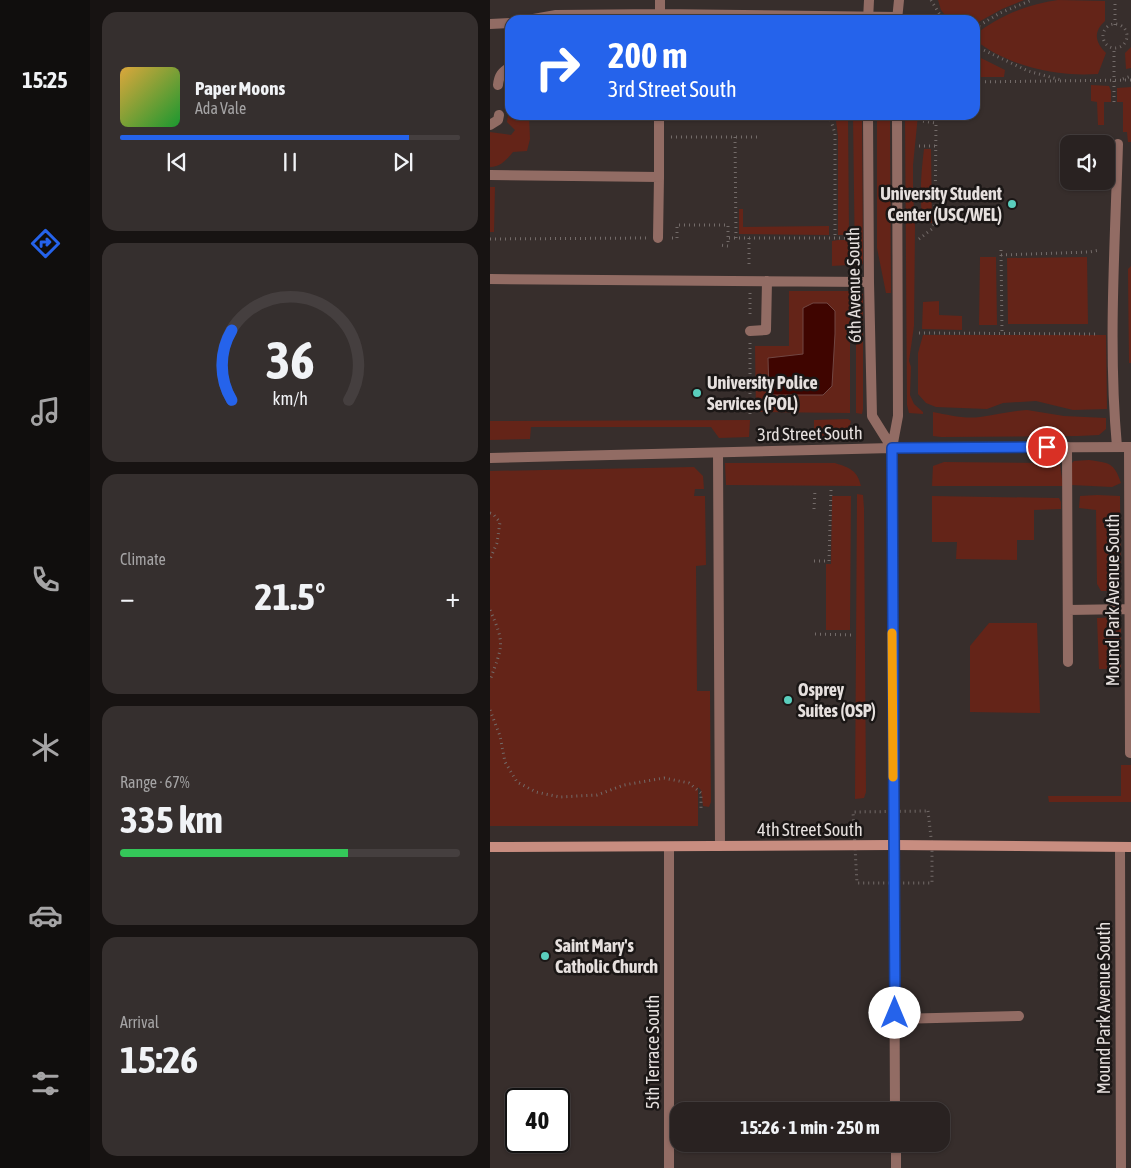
<!DOCTYPE html>
<meta charset="utf-8">
<style>
body{margin:0;font-family:"Asap Condensed",sans-serif;background:#352f2e;color:#f1f3f6;height:100vh;display:flex;flex-direction:column;font-size:19px;white-space:nowrap}
*{box-sizing:border-box;margin:0}
p{font-size:16px;color:#a5a4a5}
.icon{flex:none;width:28px;height:28px;fill:none;stroke:currentColor;stroke-width:2;stroke-linecap:round;stroke-linejoin:round}
.map{position:relative;flex:1;overflow:hidden}
.drawer{display:flex;flex-direction:column;gap:12px;padding:12px;background:#171312;width:400px}
.drawer>*{flex:none}
.guide{position:absolute;left:15px;top:15px;width:475px;height:105px;border-radius:15px;box-shadow:0 1px 4px #0004,0 0 0 1px #453f3f;background:#2563eb;color:#fff;overflow:hidden}
.buttons{position:absolute;left:570px;top:135px;display:grid;gap:10px}
.buttons a{display:grid;place-items:center;width:55px;height:55px;border-radius:10px;background:#292221;box-shadow:0 1px 4px #0004,0 0 0 1px #453f3f;font-size:25px}
.speed{position:absolute;left:15px;top:1088px;display:flex;gap:10px;font-size:25px;font-weight:700;text-align:center}
.speed>*{display:grid;place-content:center;width:65px;height:65px;border-radius:50%;background:#292221;box-shadow:0 1px 4px #0004,0 0 0 1px #453f3f;line-height:1}
.speed .limit{border:2px solid #111;border-radius:8px;background:#fff;color:#111}
.pin{position:absolute;display:grid;place-items:center;width:42px;height:42px;color:#fff;margin:-21px;border:2px solid #fff;border-radius:50%;box-shadow:0 1px 5px #0007}
.me{position:absolute;width:55px;margin:-28px;rotate:0deg;stroke-linejoin:round;filter:drop-shadow(0 0 4px #0008)}
.turn{display:flex;align-items:center;gap:18px;height:105px;padding:0 20px;font-size:22px}
.turn .icon{width:65px;height:65px;stroke-width:2.5}
.turn b{display:block;font-size:35px;line-height:42px}
.big{font-size:38px;font-weight:700;line-height:1.1}
.drawer .card{flex:1;display:flex;flex-direction:column;justify-content:center;gap:8px;min-width:0;padding:0 18px;border-radius:15px;background:#352f2e}
.drawer .dial{align-items:center;gap:0}
.dial svg{height:130px;overflow:visible;fill:none;stroke:#453f3f;stroke-width:7;stroke-linecap:round;text-anchor:middle}
.dial text{fill:#f1f3f6;stroke:none}
.song{display:flex;align-items:center;gap:15px}
.cover{width:60px;height:60px;border-radius:8px;background:linear-gradient(135deg,hsl(40 70% 55%),hsl(130 70% 35%))}
.played{height:5px;border-radius:2px;background:linear-gradient(90deg,#2563eb 85%,#453f3f 85%)}
.keys{display:flex;justify-content:space-around;direction:ltr}
.heat{display:flex;justify-content:space-between;align-items:center;font-size:28px;direction:ltr}
.charge{height:8px;border-radius:4px;background:linear-gradient(90deg,#34c759 67%,#453f3f 0)}
.trip{position:absolute;left:180px;top:1102px;width:280px;height:50px;border-radius:15px;background:#292221;box-shadow:0 1px 4px #0004,0 0 0 1px #453f3f;font-weight:700;line-height:50px;text-align:center}
main{display:flex;flex:1;min-height:0}
.tab-bar{display:flex;flex-direction:column;width:90px;justify-content:space-around;align-items:center;background:#100e0d;color:#a5a4a5}
.tab-bar .icon{width:35px;height:35px}
.tab-bar .on{color:#2563eb}
.tab-bar b{font-size:22px;color:#f1f3f6}
.map>svg:first-child{display:block}
.green{fill:#642418}
.water{fill:#3f0500;stroke:#714743}
.lines{fill:none;stroke-linecap:round;stroke-linejoin:round}
.path{stroke:#736b69;stroke-width:3;stroke-dasharray:1 4;stroke-linecap:butt}
.service{stroke:#926c64;stroke-width:10}
.minor{stroke:#926c64;stroke-width:10}
.tertiary{stroke:#926c64;stroke-width:10}
.secondary{stroke:#c88d80;stroke-width:10}
.route-casing{stroke:#184099;stroke-width:12}
.route{stroke:#2563eb;stroke-width:9}
.slow{stroke:#f59e0b;stroke-width:9}
.poi-dot{fill:#5acebd;stroke:#1b1716;stroke-width:2}
.labels{text-anchor:middle;stroke-width:5;stroke-linejoin:round;paint-order:stroke}
.poi-label{font-size:18px;font-weight:bold;fill:#e6e0de;stroke:#1b1716;text-anchor:start}
.street-label{font-size:18px;fill:#e6e0de;stroke:#1b1716}
</style>
<main>
<nav class="tab-bar">
<b>15:25</b>
<svg class="icon on" aria-label="directions" viewBox="0 0 24 24"><path d="M12 3l9 9-9 9-9-9zM9 14v-3h6M13 9l2 2-2 2"/></svg>
<svg class="icon" aria-label="music" viewBox="0 0 24 24"><path d="M9 18V5l10-2v13"/><circle cx="6" cy="18" r="3"/><circle cx="16" cy="16" r="3"/></svg>
<svg class="icon" aria-label="phone" viewBox="0 0 24 24"><path d="M5 4h4l2 5-3 2q2 4 5 5l2-3 5 2v4C11 20 4 13 5 4z"/></svg>
<svg class="icon" aria-label="climate" viewBox="0 0 24 24"><path d="M12 3v18M4 7l16 10M4 17L20 7"/></svg>
<svg class="icon" aria-label="car" viewBox="0 0 24 24"><path d="M5 17H2v-5l4-1 3-4h7l3 4 3 1v5h-3M9 17h6M6 11h13"/><circle cx="7" cy="17" r="2"/><circle cx="17" cy="17" r="2"/></svg>
<svg class="icon" aria-label="filters" viewBox="0 0 24 24"><path d="M4 7h16M4 17h16"/><circle cx="9" cy="7" r="2"/><circle cx="15" cy="17" r="2"/></svg>
</nav>
<section class="drawer">
<div class="card">
<div class="song"><i class="cover"></i><div><b>Paper Moons</b><p>Ada Vale</p></div></div>
<div class="played"></div>
<div class="keys"><svg class="icon" aria-label="previous" viewBox="0 0 24 24"><path d="M18 5L8 12l10 7zM5 5v14"/></svg><svg class="icon" aria-label="pause" viewBox="0 0 24 24"><path d="M8 5v14M16 5v14"/></svg><svg class="icon" aria-label="next" viewBox="0 0 24 24"><path d="M6 5l10 7-10 7zM19 5v14"/></svg></div>
</div>
<div class="card dial"><svg viewBox="0 0 100 80">
<path d="M14 69A42 42 0 1 1 86 69"/>
<path d="M14 69A42 42 0 0 1 14 26" stroke="#2563eb"/>
<text x="50" y="56" font-size="32" font-weight="700">36</text>
<text x="50" y="72" font-size="11">km/h</text>
</svg></div>
<div class="card"><p>Climate</p>
<div class="heat"><a>−</a><b class="big">21.5°</b><a>+</a></div>
</div>
<div class="card"><p>Range · 67%</p><b class="big">335 km</b><div class="charge"></div></div>
<div class="card"><p>Arrival</p><b class="big">15:26</b></div>
</section>
<div class="map">
<svg width="641" height="1168" viewBox="0 0 641 1168">
<rect width="100%" height="100%" fill="#372e2c"/>
<path class="green" d="M 448,0 L 534,0 L 512,9 L 485,24 L 485,20 L 459,20 L 451,10 Z
M 568,0 L 615,1 L 615,21 C 603,32 605,42 616,53 L 608,74 C 566,77 518,66 485,40 L 485,35 C 508,16 538,4 568,0 Z
M 641,47 L 641,68 L 636,69 L 635,53 Z
M 485,55 L 515,70 L 514,77 L 485,77 Z
M 601,85 L 619,86 L 621,91 L 621,102 L 614,102 L 614,125 L 608,125 L 607,102 L 601,101 Z
M 641,87 L 641,142 L 638,142 L 637,132 L 633,132 L 633,102 L 627,102 L 627,88 Z
M 18,115 L 39,115 L 40,139 L 37,151 L 23,152 C 17,159 11,167 0,167 L 0,132 L 21,135 L 25,130 L 17,122 Z
M 342,115 L 358,115 L 359,235 L 348,235 L 348,136 L 346,121 Z
M 363,115 L 372,115 L 373,264 L 365,267 Z
M 387,115 L 400,115 L 401,293 L 396,293 L 387,248 Z
M 415,115 L 428,115 L 423,165 L 423,193 L 425,227 L 424,326 L 419,361 L 421,367 L 420,395 L 424,404 L 433,412 L 433,414 L 419,413 L 417,405 Z
M 434,149 L 441,149 L 442,223 L 433,222 C 429,199 431,173 434,149 Z
M 0,187 L 5,187 L 4,232 L 0,232 Z
M 249,209 L 253,209 L 253,227 L 339,226 L 339,235 L 249,234 Z
M 348,240 L 359,240 L 359,265 L 342,266 L 342,241 Z
M 490,257 L 506,257 L 507,325 L 489,325 Z
M 597,257 L 598,324 L 518,324 L 517,258 Z
M 641,266 L 641,363 L 639,363 L 638,269 Z
M 299,291 L 360,291 L 360,413 L 266,412 L 265,346 L 299,346 Z
M 366,291 L 373,294 L 373,409 L 372,414 L 366,413 Z
M 449,301 L 449,315 L 472,316 L 472,330 L 432,329 L 433,302 Z
M 433,335 L 616,335 L 617,409 L 583,410 L 546,401 L 513,403 L 497,409 L 446,407 L 436,403 L 428,394 L 428,353 Z
M 537,410 L 574,416 L 616,418 L 616,429 L 609,435 L 588,436 L 451,437 L 443,436 L 443,412 C 459,415 474,419 490,417 C 506,415 521,411 537,410 Z
M 358,419 L 361,421 L 358,433 L 349,435 L 324,436 L 324,420 Z
M 260,420 L 259,437 L 229,438 L 221,427 L 41,427 L 40,439 L 0,440 L 0,421 Z
M 599,460 C 619,463 624,462 631,483 L 622,487 L 581,485 L 581,464 L 584,461 Z
M 454,462 L 565,463 L 570,465 L 573,486 L 442,486 L 443,466 Z
M 235,463 L 345,463 C 360,468 367,470 371,486 L 236,485 Z
M 204,467 L 213,476 L 214,489 L 205,489 L 204,496 L 215,496 L 216,565 L 206,566 L 207,691 L 220,691 L 221,802 L 219,807 L 213,806 L 211,790 L 208,787 L 208,826 L 0,826 L 0,471 Z
M 367,494 L 373,495 L 374,508 L 376,792 L 374,798 L 365,799 Z
M 607,495 L 630,496 L 631,586 C 625,591 619,591 611,591 L 607,584 L 606,510 L 589,508 L 590,496 Z
M 342,496 L 361,496 L 360,630 L 336,630 L 336,564 L 341,564 Z
M 442,496 L 566,498 L 569,498 L 571,502 L 571,509 L 544,510 L 544,540 L 527,540 L 527,560 L 466,559 L 467,542 L 442,542 Z
M 631,617 L 631,669 L 609,669 L 607,618 Z
M 499,623 L 547,623 L 550,713 L 480,712 L 480,646 Z
M 631,765 L 641,765 L 641,802 L 559,802 L 558,796 L 631,796 Z"/>
<path class="water" d="M 323,303 L 337,303 L 345,311 L 345,334 L 342,386 L 333,395 L 279,395 L 278,358 L 313,354 L 313,308 Z"/>
<g class="lines">
<path class="path" d="M 441,0 L 453,20
M613 36a12 12 0 1 1 24 0a12 12 0 1 1-24 0Z
M 625,25 L 625,0
M 485,28 L 510,13 L 542,0
M 485,46 L 538,71 L 571,80
M 633,79 L 641,76
M 485,82 L 641,80
M 624,102 L 624,48
M 339,115 L 345,133 L 345,238
M 319,120 L 323,115
M 181,137 L 271,137
M 245,137 L 246,238
M 429,146 L 446,146
M 182,238 L 187,238 L 187,225 L 238,225 L 238,246 L 229,245
M 239,238 L 363,238
M 259,238 L 259,267
M 0,239 L 156,238
M 429,239 L 442,229 L 445,221 L 446,123 L 432,121
M 511,250 L 512,333
M 511,255 L 599,252 L 610,250
M 260,293 L 260,317
M 429,333 L 608,334
M 260,343 L 260,417
M 324,509 L 325,490
M 0,513 L 3,514 L 10,522 L 7,543 L 0,559
M 324,561 L 339,561 L 341,490
M 0,610 C 15,644 13,645 0,680
M 325,634 L 364,635
M 0,710 L 10,736 L 15,762 L 27,782 L 46,792 L 70,797 L 107,795 L 134,785 L 174,778 L 199,783 L 211,793 L 211,810
M 438,811 L 442,846 L 442,883 L 367,883 L 363,812 Z"/>
<path class="service" d="M 8,85 C 9,75 12,72 20,67
M 0,125 L 8,120 L 9,115
M 0,175 L 169,177 L 168,238
M 0,279 L 379,282
M 260,331 L 276,330 L 277,281
M 577,447 L 578,662
M 627,447 C 618,347 625,245 628,144
M 639,447 L 640,753
M 228,453 L 230,846
M 578,610 L 639,609
M 405,1019 L 529,1016"/>
<path class="minor" d="M 170,0 L 170,19
M 38,20 L 66,15 L 170,14 L 407,17
M 0,24 L 20,23
M 169,177 L 169,115
M 179,847 L 179,1168
M 630,847 L 631,1168"/>
<path class="tertiary" d="M 378,20 L 379,0
M 407,20 L 409,0
M 378,115 L 379,282 L 382,416 L 402,448
M 0,458 L 402,448 L 641,447
M 405,1111 L 402,448 L 408,416 L 407,115
M 406,1144 L 406,1168"/>
<path class="secondary" d="M 0,847 L 403,845 L 641,847"/>
</g>
<g class="lines">
<defs>
<path id="route" d="M 405,1013 L 402,448 L 557,447"/>
</defs>
<use href="#route" class="route-casing"/>
<use href="#route" class="route"/>
<path class="slow" d="M 402,633 L 403,777"/>
</g>
<g class="poi-dot">
<circle cx="522" cy="204" r="5"/>
<circle cx="207" cy="393" r="5"/>
<circle cx="298" cy="700" r="5"/>
<circle cx="55" cy="956" r="5"/>
</g>
<g class="labels">
<g class="poi-label">
<text x="512" y="200" text-anchor="end">University Student<tspan x="512" dy="21">Center (USC/WEL)</tspan></text>
<text x="217" y="389">University Police<tspan x="217" dy="21">Services (POL)</tspan></text>
<text x="308" y="696">Osprey<tspan x="308" dy="21">Suites (OSP)</tspan></text>
<text x="65" y="952">Saint Mary's<tspan x="65" dy="21">Catholic Church</tspan></text>
</g>
<g class="street-label">
<text transform="translate(364 285) rotate(-91)" y="6">6th Avenue South</text>
<text transform="translate(320 434) rotate(-1)" y="6">3rd Street South</text>
<text transform="translate(623 600) rotate(-90)" y="6">Mound Park Avenue South</text>
<text x="320" y="836">4th Street South</text>
<text transform="translate(614 1008) rotate(-90)" y="6">Mound Park Avenue South</text>
<text transform="translate(163 1052) rotate(-90)" y="6">5th Terrace South</text>
</g>
</g>
</svg>
<div class="buttons">
<a><svg class="icon" aria-label="sound" viewBox="0 0 24 24"><path d="M4 9h4l5-4v14l-5-4H4zM17 9q2 3 0 6"/></svg></a>
</div>
<div class="speed"><div class="limit">40</div></div>
<div class="pin" style="left:557px;top:447px;background:#d93025"><svg class="icon" aria-label="arrive" viewBox="0 0 24 24"><path d="M6 21V4h12l-3 4 3 4H6"/></svg></div>
<svg class="me" style="left:405px;top:1013px" viewBox="-20 -20 40 40"><circle r="19" fill="#fff"/><path d="M0-13L10 11 0 6-10 11z" fill="#2563eb"/></svg>
<div class="trip">15:26 · 1 min · 250 m</div>
<div class="guide">
<div class="turn"><svg class="icon" aria-label="right" viewBox="0 0 24 24"><path d="M7 20v-9h11M14 6l5 5-5 5"/></svg><div><b>200 m</b>3rd Street South</div></div>
</div>
</div>
</main>
